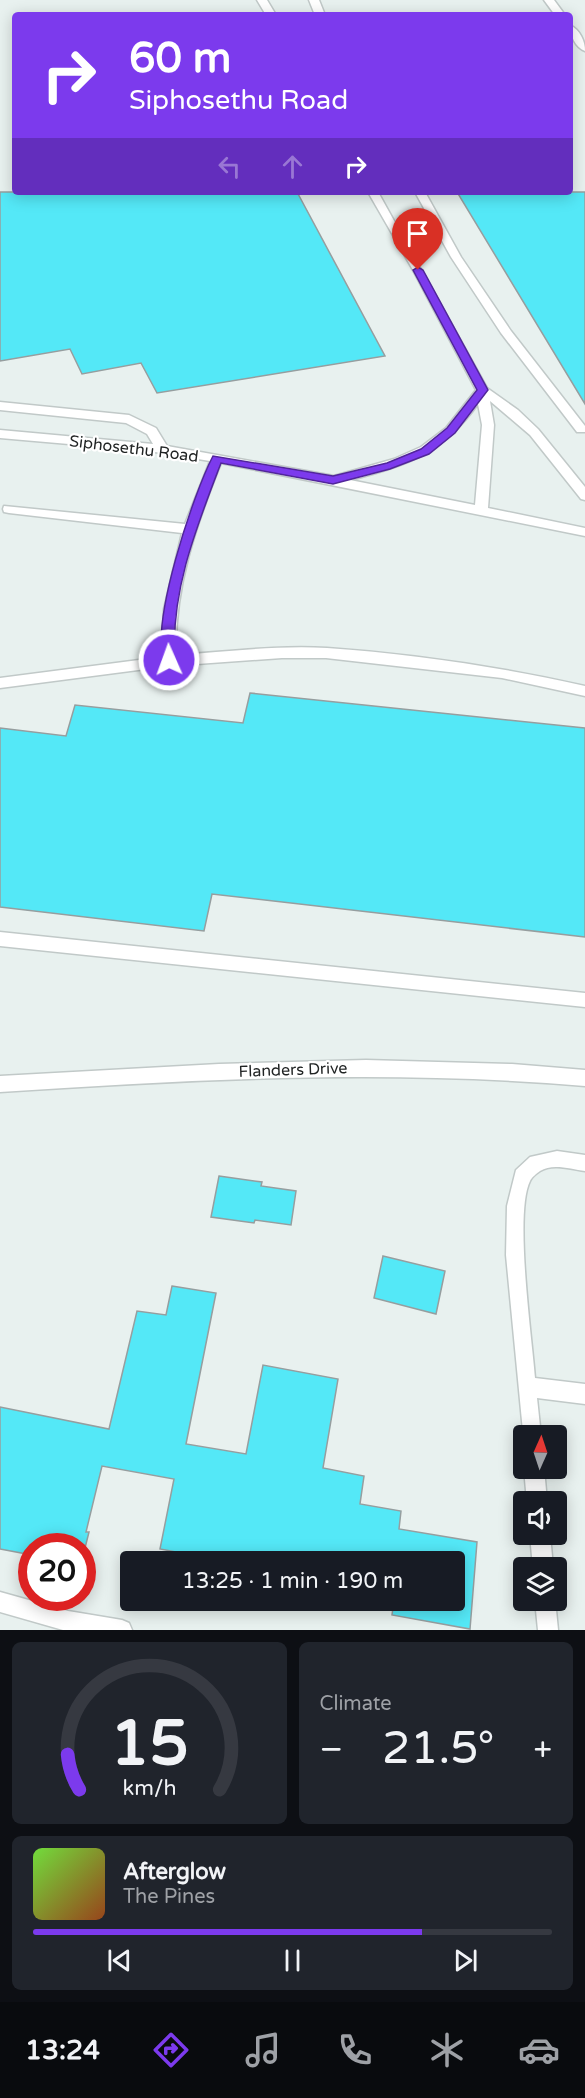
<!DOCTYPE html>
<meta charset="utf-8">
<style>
body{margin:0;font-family:"Varela Round",sans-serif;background:#20242c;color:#f1f3f6;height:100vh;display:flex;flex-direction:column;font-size:22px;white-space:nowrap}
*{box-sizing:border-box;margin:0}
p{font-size:20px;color:#9ea1a6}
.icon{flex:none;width:33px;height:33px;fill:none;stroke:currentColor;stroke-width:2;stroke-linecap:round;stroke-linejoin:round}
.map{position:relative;height:1630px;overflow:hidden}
.details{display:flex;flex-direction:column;gap:12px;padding:12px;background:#0d0f14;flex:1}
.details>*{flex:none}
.guide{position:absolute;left:12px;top:12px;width:561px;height:183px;border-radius:6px;box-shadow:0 3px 15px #0003;background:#7c3aed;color:#fff;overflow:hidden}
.needle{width:39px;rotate:3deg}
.fabs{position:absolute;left:513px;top:1425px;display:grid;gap:12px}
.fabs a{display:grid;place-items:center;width:54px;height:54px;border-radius:6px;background:#171b24;box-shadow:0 3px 15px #0003;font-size:30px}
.speed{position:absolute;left:18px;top:1533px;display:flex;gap:12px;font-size:30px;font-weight:700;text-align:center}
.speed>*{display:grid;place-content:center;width:78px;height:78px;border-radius:50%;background:#171b24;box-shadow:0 3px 15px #0003;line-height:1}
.speed .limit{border:9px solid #d22;background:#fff;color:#111}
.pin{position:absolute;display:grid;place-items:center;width:51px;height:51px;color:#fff;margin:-62px -26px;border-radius:50% 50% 50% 0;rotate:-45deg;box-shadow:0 0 6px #0007}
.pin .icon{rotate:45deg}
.me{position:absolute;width:66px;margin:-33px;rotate:358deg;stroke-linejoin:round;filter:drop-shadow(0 0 4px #0008)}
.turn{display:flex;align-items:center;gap:21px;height:126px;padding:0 18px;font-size:27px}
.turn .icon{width:78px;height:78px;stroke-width:2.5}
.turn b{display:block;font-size:42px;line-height:51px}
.lanes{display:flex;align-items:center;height:57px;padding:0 18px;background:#0003;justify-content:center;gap:30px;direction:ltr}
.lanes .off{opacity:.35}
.big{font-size:45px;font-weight:600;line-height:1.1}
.details .widget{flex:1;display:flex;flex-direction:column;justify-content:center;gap:9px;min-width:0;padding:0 21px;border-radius:9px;background:#20242c}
.details .dial{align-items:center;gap:0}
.dial svg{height:156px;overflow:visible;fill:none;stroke:#363941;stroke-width:7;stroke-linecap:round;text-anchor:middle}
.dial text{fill:#f1f3f6;stroke:none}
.song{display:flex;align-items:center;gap:18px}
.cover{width:72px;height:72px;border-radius:9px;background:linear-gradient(135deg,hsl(100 70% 55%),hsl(20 70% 35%))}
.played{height:6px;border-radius:3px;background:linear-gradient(90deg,#7c3aed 75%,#363941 75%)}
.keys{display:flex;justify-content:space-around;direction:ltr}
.heat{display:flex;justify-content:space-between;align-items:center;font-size:33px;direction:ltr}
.details .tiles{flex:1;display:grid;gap:12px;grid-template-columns:1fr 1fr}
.widget:last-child{grid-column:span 2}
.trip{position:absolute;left:120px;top:1551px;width:345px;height:60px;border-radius:6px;background:#171b24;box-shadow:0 3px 15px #0003;font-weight:600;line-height:60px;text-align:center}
.tabs{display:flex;height:96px;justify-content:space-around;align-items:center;background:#090b0e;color:#9ea1a6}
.tabs .icon{width:42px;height:42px}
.tabs .current{color:#7c3aed}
.tabs b{font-size:27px;color:#f1f3f6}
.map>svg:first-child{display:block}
.building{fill:#54e8f7;stroke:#969e9f;stroke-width:1.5}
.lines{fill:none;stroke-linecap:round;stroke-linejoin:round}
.lane-casing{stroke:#c1c9c8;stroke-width:3}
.lane{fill:#fff;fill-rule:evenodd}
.route{fill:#7c3aed;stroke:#51269a;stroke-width:1.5}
.labels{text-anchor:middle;stroke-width:4.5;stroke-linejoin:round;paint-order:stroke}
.street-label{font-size:16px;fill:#212424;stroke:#fff}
</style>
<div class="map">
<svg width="585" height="1630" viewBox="0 0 585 1630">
<rect width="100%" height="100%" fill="#e8f1ef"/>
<path class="building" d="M 0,192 L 297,192 L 385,356 L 157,393 L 141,363 L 82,374 L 70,349 L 0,361 Z
M 457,192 L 585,192 L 585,404 Z
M 250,693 L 585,728 L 585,937 L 212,894 L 204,931 L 0,907 L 0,728 L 66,736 L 75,705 L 243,723 Z
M 219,1176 L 262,1182 L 261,1186 L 296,1191 L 291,1225 L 255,1220 L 254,1223 L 211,1217 Z
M 383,1256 L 445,1271 L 436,1314 L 374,1298 Z
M 172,1286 L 216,1293 L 186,1444 L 246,1454 L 263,1365 L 338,1379 L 323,1468 L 364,1476 L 360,1504 L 401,1511 L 399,1529 L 477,1542 L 470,1629 L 392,1615 L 394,1600 L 454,1600 L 454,1562 L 229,1562 L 160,1549 L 174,1479 L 102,1466 L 86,1532 L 89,1532 L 82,1560 L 82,1546 L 32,1546 L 32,1555 L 0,1549 L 0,1407 L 109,1429 L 137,1311 L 166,1315 Z"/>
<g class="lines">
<defs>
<path id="lane" d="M 257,0 L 267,0 L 276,15 L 266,15 Z
M 309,0 L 319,0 L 325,15 L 315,15 Z
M 544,0 L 554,0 L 565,15 L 555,15 Z
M 570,25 C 580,30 585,41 585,51 C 575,47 570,35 570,25 Z
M 368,192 L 378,192 L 487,388 L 518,410 L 538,429 L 585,487 L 585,500 L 581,499 L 530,435 L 490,401 L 494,425 L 488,508 L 585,528 L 585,536 L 221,463 C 196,525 174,588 176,655 C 226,652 277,645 327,648 C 414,654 500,667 585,686 L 585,696 L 502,678 L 326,658 L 282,658 L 169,666 L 0,688 L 0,678 L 162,657 L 164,609 L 182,533 L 9,513 L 4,512 L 3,509 L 4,506 L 185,524 L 210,461 L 149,451 L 0,438 L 0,430 L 153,444 L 147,434 L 126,423 L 0,410 L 0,402 L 129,415 L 156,428 L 167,446 L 334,476 L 394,459 L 421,447 L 446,428 L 476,390 L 413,270 ZM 478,404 L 482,425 L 475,505 L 350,480 C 407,466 443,453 478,404 Z
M 415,192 L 425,192 L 461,257 L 511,331 L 585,426 L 585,432 L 577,432 L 501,333 L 451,257 Z
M 0,932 L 585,993 L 585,1007 L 0,946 Z
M 366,1060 L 512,1064 L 585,1070 L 585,1086 C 389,1069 196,1079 0,1092 L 0,1076 L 219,1064 Z
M 557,1151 L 585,1155 L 585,1171 C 571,1169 552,1163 540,1171 C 537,1173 531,1178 530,1181 C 514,1213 532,1338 535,1378 L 585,1384 L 585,1404 L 537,1398 L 541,1436 L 524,1436 L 524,1442 L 506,1255 L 507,1206 L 516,1170 L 530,1157 Z
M 524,1468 L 544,1468 L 547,1502 L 527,1502 Z
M 530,1534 L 550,1534 L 553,1568 L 533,1568 Z
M 0,1592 L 68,1611 L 122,1620 L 129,1623 L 132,1630 L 63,1630 L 0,1612 Z
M 535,1600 L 555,1600 L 558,1630 L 538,1630 Z"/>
</defs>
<use href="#lane" class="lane-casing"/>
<use href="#lane" class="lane"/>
</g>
<path class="route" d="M 418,267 L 423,270 L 488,390 L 455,433 L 429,454 L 390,469 L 333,484 L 221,463 C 197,526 170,592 175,660 L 174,664 L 165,664 C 148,627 194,492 213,456 L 333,476 L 387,463 L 421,449 L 447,428 L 477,390 L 413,270 Z"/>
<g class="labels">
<g class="street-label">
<text transform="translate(134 448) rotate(7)" y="6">Siphosethu Road</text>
<text transform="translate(293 1069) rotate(-2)" y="6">Flanders Drive</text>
</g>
</g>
</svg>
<div class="fabs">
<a><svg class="needle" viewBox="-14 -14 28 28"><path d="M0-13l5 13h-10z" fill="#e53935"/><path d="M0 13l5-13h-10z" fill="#9ea1a6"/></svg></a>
<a><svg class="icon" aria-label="sound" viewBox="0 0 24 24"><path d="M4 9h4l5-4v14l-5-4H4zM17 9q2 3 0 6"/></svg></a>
<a><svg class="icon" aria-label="layers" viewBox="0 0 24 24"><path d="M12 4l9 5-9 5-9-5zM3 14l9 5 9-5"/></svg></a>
</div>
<div class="speed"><div class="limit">20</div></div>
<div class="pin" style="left:418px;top:270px;background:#d93025"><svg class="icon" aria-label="arrive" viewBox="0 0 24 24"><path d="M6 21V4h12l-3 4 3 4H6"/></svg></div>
<svg class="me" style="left:169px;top:660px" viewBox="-20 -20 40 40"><circle r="17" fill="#7c3aed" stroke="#fff" stroke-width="3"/><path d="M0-11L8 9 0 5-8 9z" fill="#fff"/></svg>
<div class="trip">13:25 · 1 min · 190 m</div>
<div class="guide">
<div class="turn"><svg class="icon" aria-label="right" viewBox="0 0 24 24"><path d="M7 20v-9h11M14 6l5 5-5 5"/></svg><div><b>60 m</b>Siphosethu Road</div></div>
<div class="lanes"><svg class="icon off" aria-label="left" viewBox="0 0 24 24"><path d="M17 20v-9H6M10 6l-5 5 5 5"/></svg><svg class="icon off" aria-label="ahead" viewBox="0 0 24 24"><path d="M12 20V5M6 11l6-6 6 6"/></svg><svg class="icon" aria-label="right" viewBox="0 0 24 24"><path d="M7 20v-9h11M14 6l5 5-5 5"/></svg></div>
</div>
</div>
<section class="details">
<div class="tiles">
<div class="widget dial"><svg viewBox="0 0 100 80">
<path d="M14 69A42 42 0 1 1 86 69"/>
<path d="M14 69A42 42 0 0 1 8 51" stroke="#7c3aed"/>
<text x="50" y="56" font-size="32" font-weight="700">15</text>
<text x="50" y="72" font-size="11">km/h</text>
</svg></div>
<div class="widget"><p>Climate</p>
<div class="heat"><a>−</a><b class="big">21.5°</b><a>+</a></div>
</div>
<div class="widget">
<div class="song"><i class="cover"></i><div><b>Afterglow</b><p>The Pines</p></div></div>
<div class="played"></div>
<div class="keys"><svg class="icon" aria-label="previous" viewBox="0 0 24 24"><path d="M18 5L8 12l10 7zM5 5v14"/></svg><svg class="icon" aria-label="pause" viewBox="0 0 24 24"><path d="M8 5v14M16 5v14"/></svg><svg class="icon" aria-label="next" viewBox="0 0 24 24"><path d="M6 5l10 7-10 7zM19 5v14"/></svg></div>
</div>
</div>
</section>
<nav class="tabs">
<b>13:24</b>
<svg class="icon current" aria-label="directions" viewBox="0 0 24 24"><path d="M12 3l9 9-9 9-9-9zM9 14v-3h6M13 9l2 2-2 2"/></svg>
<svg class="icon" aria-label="music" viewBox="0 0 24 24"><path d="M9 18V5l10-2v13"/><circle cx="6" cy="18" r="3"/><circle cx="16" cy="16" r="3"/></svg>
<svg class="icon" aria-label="phone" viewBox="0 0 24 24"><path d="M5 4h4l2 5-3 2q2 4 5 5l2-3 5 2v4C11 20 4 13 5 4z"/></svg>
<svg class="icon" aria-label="climate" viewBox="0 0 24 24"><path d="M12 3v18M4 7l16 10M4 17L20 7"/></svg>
<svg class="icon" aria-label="car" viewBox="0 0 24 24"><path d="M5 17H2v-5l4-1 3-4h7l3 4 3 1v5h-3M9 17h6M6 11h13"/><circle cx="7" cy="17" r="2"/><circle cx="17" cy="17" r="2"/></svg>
</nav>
